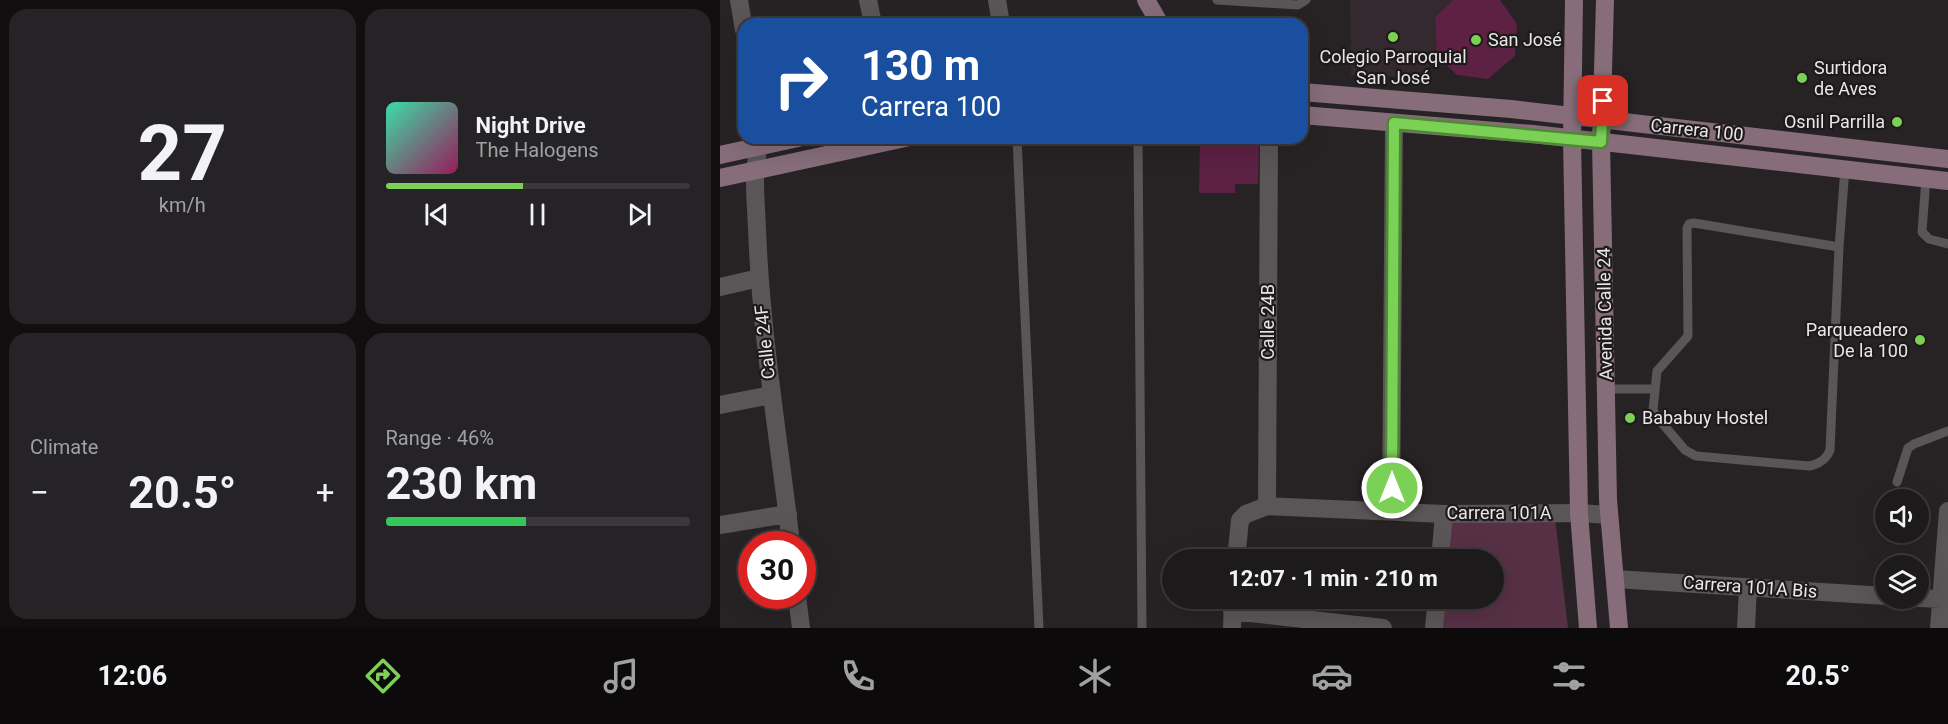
<!DOCTYPE html>
<meta charset="utf-8">
<style>
body{margin:0;font-family:Roboto,sans-serif;background:#252325;color:#f1f3f6;height:100vh;display:flex;flex-direction:column;font-size:22px;white-space:nowrap}
*{box-sizing:border-box;margin:0}
p{font-size:20px;color:#a0a1a3}
.icon{flex:none;width:33px;height:33px;fill:none;stroke:currentColor;stroke-width:2;stroke-linecap:round;stroke-linejoin:round}
.map{position:relative;flex:1;overflow:hidden}
.drawer{display:flex;flex-direction:column;gap:9px;padding:9px;background:#100e0f;width:720px}
.drawer>*{flex:none}
.top-card{position:absolute;left:18px;top:18px;width:570px;height:126px;border-radius:18px;box-shadow:0 6px 24px #0002,0 0 0 2px #3b383b;background:#1a4fa0;color:#fff;overflow:hidden}
.buttons{position:absolute;left:1155px;top:489px;display:grid;gap:12px}
.buttons a{display:grid;place-items:center;width:54px;height:54px;border-radius:50%;background:#1d1a1c;box-shadow:0 6px 24px #0002,0 0 0 2px #3b383b;font-size:30px}
.speed{position:absolute;left:18px;top:531px;display:flex;gap:12px;font-size:30px;font-weight:700;text-align:center}
.speed>*{display:grid;place-content:center;width:78px;height:78px;border-radius:50%;background:#1d1a1c;box-shadow:0 6px 24px #0002,0 0 0 2px #3b383b;line-height:1}
.speed .limit{border:9px solid #d22;background:#fff;color:#111}
.pin{position:absolute;display:grid;place-items:center;width:51px;height:51px;color:#fff;margin:-26px;border-radius:12px;box-shadow:0 3px 9px #0006}
.me{position:absolute;width:66px;margin:-33px;rotate:0deg;stroke-linejoin:round;filter:drop-shadow(0 0 4px #0008)}
.turn{display:flex;align-items:center;gap:21px;height:126px;padding:0 24px;font-size:27px}
.turn .icon{width:78px;height:78px;stroke-width:2.5}
.turn b{display:block;font-size:42px;line-height:51px}
.big{font-size:45px;font-weight:700;line-height:1.1}
.drawer .card{flex:1;display:flex;flex-direction:column;justify-content:center;gap:9px;min-width:0;padding:0 21px;border-radius:18px;background:#252325}
.drawer .dial{align-items:center;gap:0}
.dial b{font-size:78px;line-height:1}
.song{display:flex;align-items:center;gap:18px}
.cover{width:72px;height:72px;border-radius:9px;background:linear-gradient(135deg,hsl(160 70% 55%),hsl(330 70% 35%))}
.played{height:6px;border-radius:3px;background:linear-gradient(90deg,#7bd156 45%,#3b383b 45%)}
.keys{display:flex;justify-content:space-around;direction:ltr}
.heat{display:flex;justify-content:space-between;align-items:center;font-size:33px;direction:ltr}
.charge{height:9px;border-radius:4px;background:linear-gradient(90deg,#34c759 46%,#3b383b 0)}
.drawer .tiles{flex:1;display:grid;gap:9px;grid-template-columns:repeat(2,1fr)}
.trip{position:absolute;left:442px;top:549px;width:342px;height:60px;border-radius:30px;background:#1d1a1c;box-shadow:0 6px 24px #0002,0 0 0 2px #3b383b;font-weight:700;line-height:60px;text-align:center}
.dock{display:flex;height:96px;justify-content:space-around;align-items:center;background:#0c0a0b;color:#a0a1a3}
.dock .icon{width:42px;height:42px}
.dock .active{color:#7bd156}
.dock b{font-size:27px;color:#f1f3f6}
main{display:flex;flex:1;min-height:0}
.map>svg:first-child{display:block}
.built{fill:#34292e}
.green{fill:#573045}
.building{fill:#5c2143}
.lines{fill:none;stroke-linecap:round;stroke-linejoin:round}
.lane{stroke:#5a5557;stroke-width:9}
.street{stroke:#5a5557;stroke-width:18}
.secondary{stroke:#866d79;stroke-width:18}
.route-casing{stroke:#508838;stroke-width:15}
.route{stroke:#7bd156;stroke-width:10}
.poi-dot{fill:#7bd156;stroke:#1e1a1c;stroke-width:2}
.labels{text-anchor:middle;stroke-width:4.5;stroke-linejoin:round;paint-order:stroke}
.poi-label{font-size:18px;fill:#e9e6e7;stroke:#1e1a1c;text-anchor:start}
.street-label{font-size:18px;fill:#e9e6e7;stroke:#1e1a1c}
</style>
<main>
<section class="drawer">
<div class="tiles">
<div class="card dial"><b>27</b><p>km/h</p></div>
<div class="card">
<div class="song"><i class="cover"></i><div><b>Night Drive</b><p>The Halogens</p></div></div>
<div class="played"></div>
<div class="keys"><svg class="icon" aria-label="previous" viewBox="0 0 24 24"><path d="M18 5L8 12l10 7zM5 5v14"/></svg><svg class="icon" aria-label="pause" viewBox="0 0 24 24"><path d="M8 5v14M16 5v14"/></svg><svg class="icon" aria-label="next" viewBox="0 0 24 24"><path d="M6 5l10 7-10 7zM19 5v14"/></svg></div>
</div>
<div class="card"><p>Climate</p>
<div class="heat"><a>−</a><b class="big">20.5°</b><a>+</a></div>
</div>
<div class="card"><p>Range · 46%</p><b class="big">230 km</b><div class="charge"></div></div>
</div>
</section>
<div class="map">
<svg width="1228" height="628" viewBox="0 0 1228 628">
<rect width="100%" height="100%" fill="#272325"/>
<path class="built" d="M 630,0 L 733,0 L 715,17 L 717,56 L 708,67 L 692,77 L 631,75 Z"/>
<path class="green" d="M 835,518 L 848,628 L 722,628 L 725,599 L 774,598 L 774,560 L 729,559 L 732,523 Z"/>
<path class="building" d="M 733,0 L 780,0 L 797,24 L 795,56 L 768,79 L 737,75 L 717,56 L 715,17 Z
M 480,138 L 539,138 L 538,184 L 515,184 L 515,193 L 479,193 Z"/>
<g class="lines">
<path class="lane" d="M 497,0 L 578,5 L 586,0
M 297,138 L 319,628
M 418,138 L 422,628
M 1206,178 L 1202,232 L 1209,239 L 1228,244
M 1119,247 L 974,223 L 969,224 L 967,228 L 968,336 L 937,371 L 933,410 L 936,416 L 965,450 L 976,456 L 1089,466 C 1099,464 1106,460 1110,450 L 1119,247 L 1125,168
M 886,389 L 935,389
M 1177,482 L 1188,448 L 1194,444 L 1228,431"/>
<path class="street" d="M 19,0 L 24,30
M 148,0 L 153,24
M 277,0 L 281,24
M 42,138 C 31,165 36,200 37,229 C 41,336 59,439 71,544
M 0,287 L 39,278
M 0,405 L 51,395
M 547,506 L 549,138
M 671,512 L 674,123
M 0,525 L 68,514
M 516,560 L 520,520 L 526,514 L 547,506 L 724,514 L 859,513 L 889,515
M 720,560 L 724,514
M 895,579 L 1166,596
M 77,596 L 81,628
M 1198,598 L 1222,599
M 512,611 L 663,628
M 512,628 L 513,598
M 714,628 L 717,598
M 1026,628 L 1028,587
M 1219,628 L 1228,511"/>
<path class="secondary" d="M 426,0 L 440,24
M 854,0 L 852,139 L 859,513 L 868,628
M 885,0 L 881,142 L 888,500 L 899,628
M 582,92 L 791,109 L 1228,159
M 582,115 L 813,134 L 1228,181
M 0,155 L 78,138
M 0,178 L 185,138"/>
</g>
<g class="lines">
<defs>
<path id="route" d="M 672,488 L 674,123 L 881,142 L 883,101"/>
</defs>
<use href="#route" class="route-casing"/>
<use href="#route" class="route"/>
</g>
<g class="poi-dot">
<circle cx="673" cy="37" r="6"/>
<circle cx="756" cy="40" r="6"/>
<circle cx="1082" cy="78" r="6"/>
<circle cx="1177" cy="122" r="6"/>
<circle cx="1200" cy="340" r="6"/>
<circle cx="910" cy="418" r="6"/>
</g>
<g class="labels">
<g class="poi-label">
<text x="768" y="46">San José</text>
<text x="673" y="63" text-anchor="middle">Colegio Parroquial<tspan x="673" dy="21">San José</tspan></text>
<text x="1094" y="74">Surtidora<tspan x="1094" dy="21">de Aves</tspan></text>
<text x="1165" y="128" text-anchor="end">Osnil Parrilla</text>
<text x="1188" y="336" text-anchor="end">Parqueadero<tspan x="1188" dy="21">De la 100</tspan></text>
<text x="922" y="424">Bababuy Hostel</text>
</g>
<g class="street-label">
<text transform="translate(977 130) rotate(6)" y="6">Carrera 100</text>
<text transform="translate(885 314) rotate(-91)" y="6">Avenida Calle 24</text>
<text transform="translate(548 322) rotate(-90)" y="6">Calle 24B</text>
<text transform="translate(45 342) rotate(-96)" y="6">Calle 24F</text>
<text x="779" y="519">Carrera 101A</text>
<text transform="translate(1030 587) rotate(4)" y="6">Carrera 101A Bis</text>
</g>
</g>
</svg>
<div class="buttons">
<a><svg class="icon" aria-label="sound" viewBox="0 0 24 24"><path d="M4 9h4l5-4v14l-5-4H4zM17 9q2 3 0 6"/></svg></a>
<a><svg class="icon" aria-label="layers" viewBox="0 0 24 24"><path d="M12 4l9 5-9 5-9-5zM3 14l9 5 9-5"/></svg></a>
</div>
<div class="speed"><div class="limit">30</div></div>
<div class="pin" style="left:883px;top:101px;background:#d93025"><svg class="icon" aria-label="arrive" viewBox="0 0 24 24"><path d="M6 21V4h12l-3 4 3 4H6"/></svg></div>
<svg class="me" style="left:672px;top:488px" viewBox="-20 -20 40 40"><circle r="17" fill="#7bd156" stroke="#fff" stroke-width="3"/><path d="M0-11L8 9 0 5-8 9z" fill="#fff"/></svg>
<div class="trip">12:07 · 1 min · 210 m</div>
<div class="top-card">
<div class="turn"><svg class="icon" aria-label="right" viewBox="0 0 24 24"><path d="M7 20v-9h11M14 6l5 5-5 5"/></svg><div><b>130 m</b>Carrera 100</div></div>
</div>
</div>
</main>
<nav class="dock">
<b>12:06</b>
<svg class="icon active" aria-label="directions" viewBox="0 0 24 24"><path d="M12 3l9 9-9 9-9-9zM9 14v-3h6M13 9l2 2-2 2"/></svg>
<svg class="icon" aria-label="music" viewBox="0 0 24 24"><path d="M9 18V5l10-2v13"/><circle cx="6" cy="18" r="3"/><circle cx="16" cy="16" r="3"/></svg>
<svg class="icon" aria-label="phone" viewBox="0 0 24 24"><path d="M5 4h4l2 5-3 2q2 4 5 5l2-3 5 2v4C11 20 4 13 5 4z"/></svg>
<svg class="icon" aria-label="climate" viewBox="0 0 24 24"><path d="M12 3v18M4 7l16 10M4 17L20 7"/></svg>
<svg class="icon" aria-label="car" viewBox="0 0 24 24"><path d="M5 17H2v-5l4-1 3-4h7l3 4 3 1v5h-3M9 17h6M6 11h13"/><circle cx="7" cy="17" r="2"/><circle cx="17" cy="17" r="2"/></svg>
<svg class="icon" aria-label="filters" viewBox="0 0 24 24"><path d="M4 7h16M4 17h16"/><circle cx="9" cy="7" r="2"/><circle cx="15" cy="17" r="2"/></svg>
<b>20.5°</b>
</nav>
